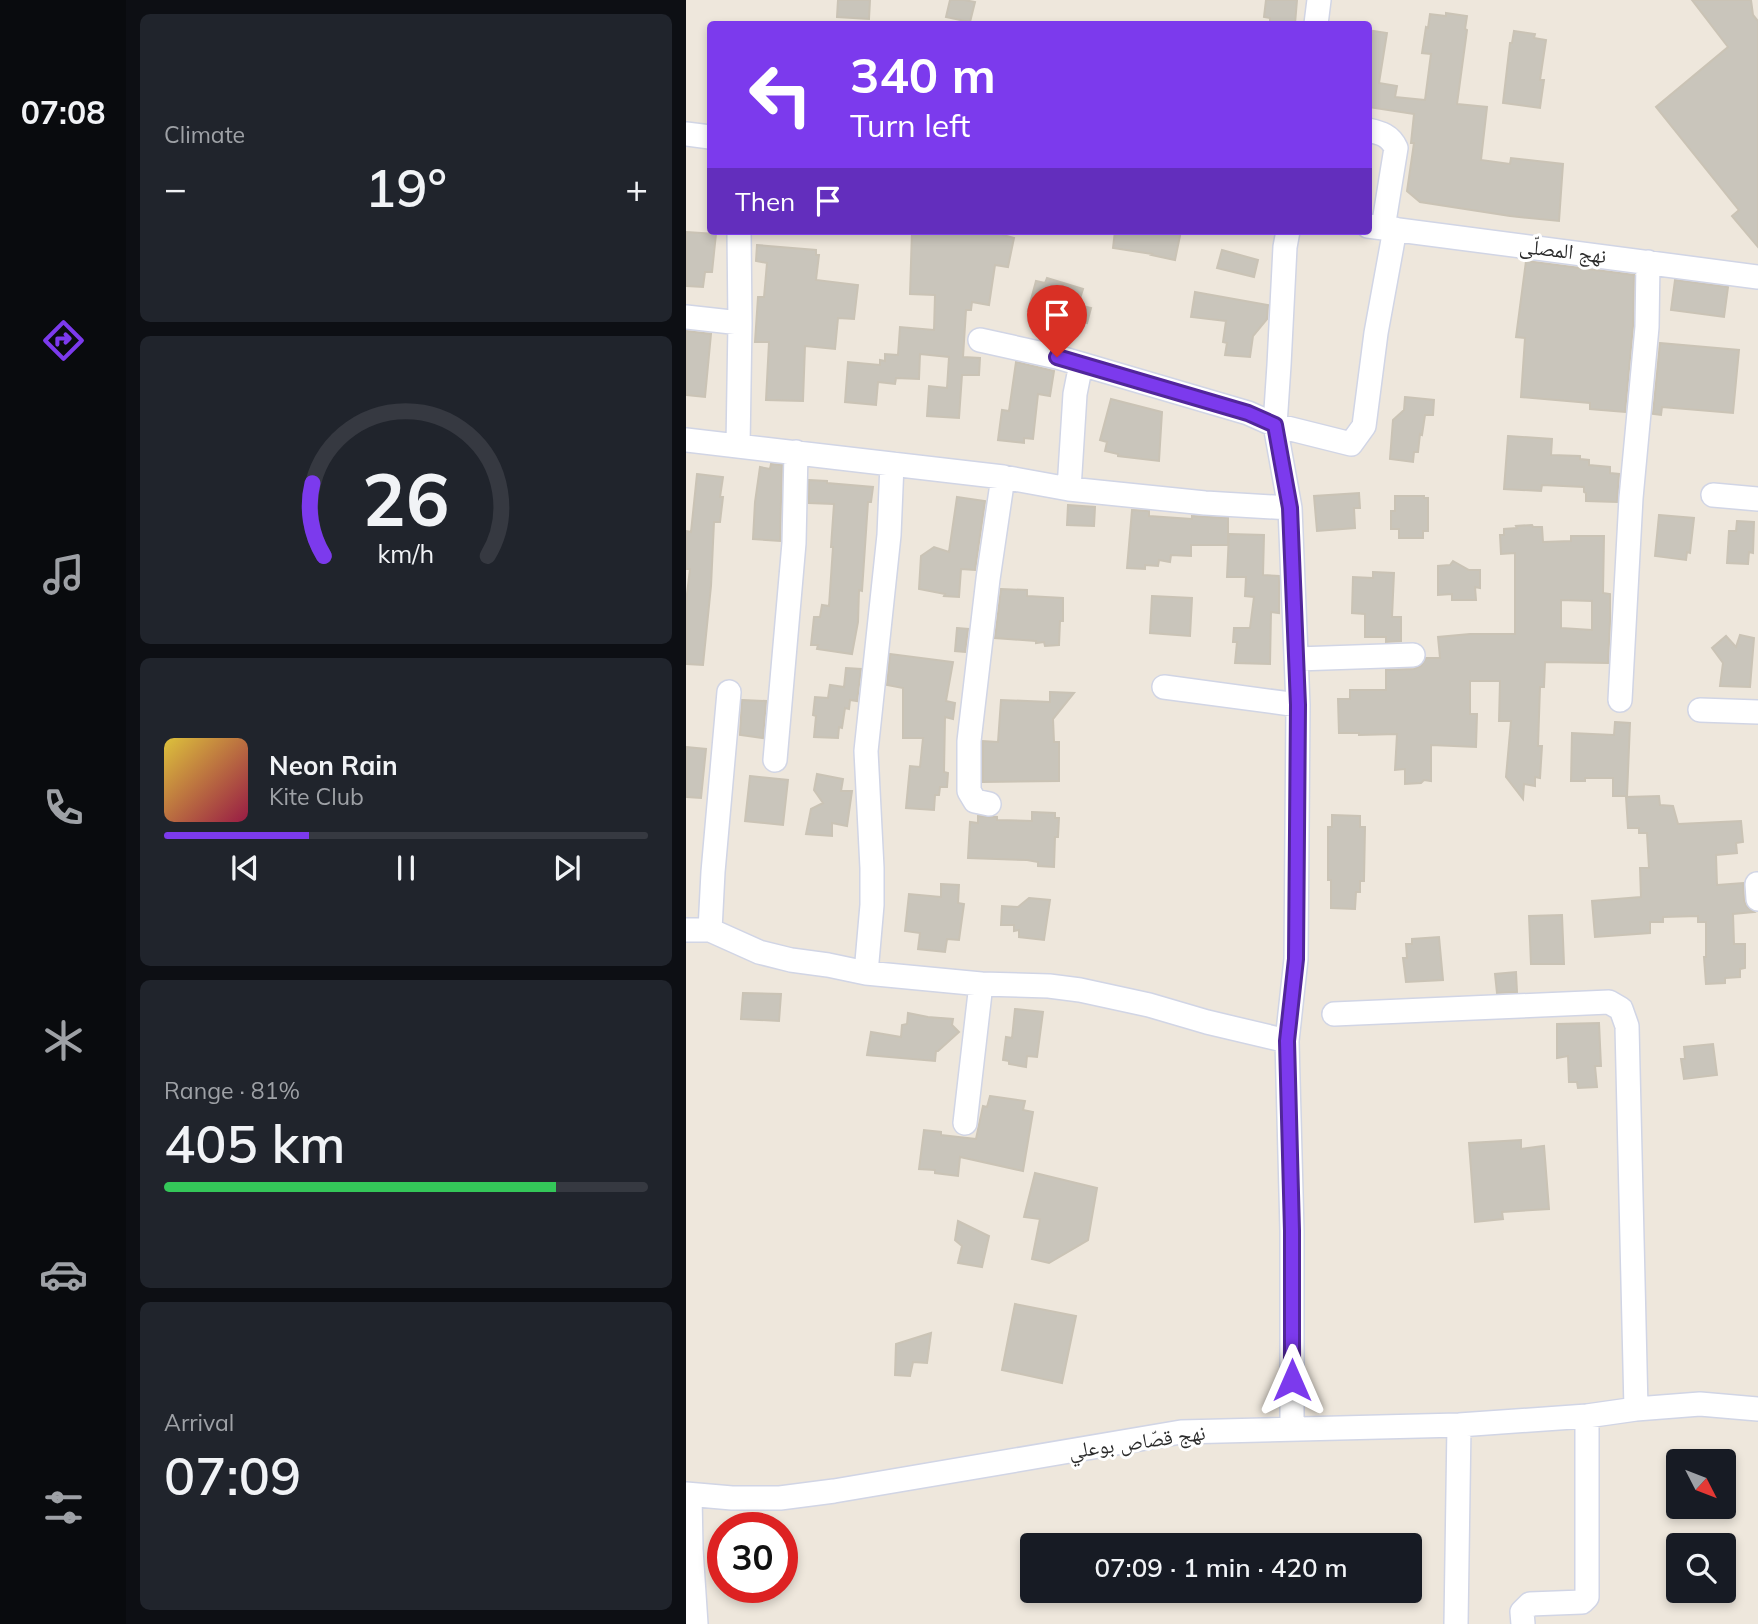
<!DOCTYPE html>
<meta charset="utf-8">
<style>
body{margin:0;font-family:Mulish,"Noto Naskh Arabic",sans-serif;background:#20242c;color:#f1f3f6;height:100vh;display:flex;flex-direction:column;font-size:26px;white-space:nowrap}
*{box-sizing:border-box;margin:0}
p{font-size:23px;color:#9ea1a6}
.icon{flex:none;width:38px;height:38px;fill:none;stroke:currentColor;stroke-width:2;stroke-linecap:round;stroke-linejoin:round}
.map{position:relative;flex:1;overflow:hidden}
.side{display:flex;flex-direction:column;gap:14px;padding:14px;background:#0d0f14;width:560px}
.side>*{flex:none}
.top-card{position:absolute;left:21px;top:21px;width:665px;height:214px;border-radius:7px;box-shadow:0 4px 10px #0003;background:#7c3aed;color:#fff;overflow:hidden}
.needle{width:46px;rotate:132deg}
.fabs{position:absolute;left:980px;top:1449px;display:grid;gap:14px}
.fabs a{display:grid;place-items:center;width:70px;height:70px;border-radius:7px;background:#171b24;box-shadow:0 4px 10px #0003;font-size:35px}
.speed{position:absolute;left:21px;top:1512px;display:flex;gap:14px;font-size:35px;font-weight:700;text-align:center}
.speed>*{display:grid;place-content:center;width:91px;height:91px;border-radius:50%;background:#171b24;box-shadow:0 4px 10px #0003;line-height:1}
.speed .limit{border:10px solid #d22;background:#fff;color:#111}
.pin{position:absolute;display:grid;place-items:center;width:60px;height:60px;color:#fff;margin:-72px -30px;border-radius:50% 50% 50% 0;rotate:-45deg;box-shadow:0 0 7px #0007}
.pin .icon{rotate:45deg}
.me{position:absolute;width:77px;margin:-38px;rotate:0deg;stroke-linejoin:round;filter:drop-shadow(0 0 5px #0008)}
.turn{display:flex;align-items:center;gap:24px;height:147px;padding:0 28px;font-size:32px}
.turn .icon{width:91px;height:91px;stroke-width:2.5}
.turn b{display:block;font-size:49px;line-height:60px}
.then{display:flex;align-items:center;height:66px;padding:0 28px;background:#0003;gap:14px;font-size:26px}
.big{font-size:52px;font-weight:600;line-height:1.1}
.side .card{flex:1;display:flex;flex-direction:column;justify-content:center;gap:10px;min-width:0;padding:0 24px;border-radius:10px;background:#20242c}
.side .dial{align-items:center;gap:0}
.dial svg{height:182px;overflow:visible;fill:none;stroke:#363941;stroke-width:7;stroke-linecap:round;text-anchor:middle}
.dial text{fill:#f1f3f6;stroke:none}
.song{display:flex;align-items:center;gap:21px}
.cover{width:84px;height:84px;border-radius:10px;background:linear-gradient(135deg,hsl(50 70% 55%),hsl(340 70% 35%))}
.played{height:7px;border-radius:4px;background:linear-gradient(90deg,#7c3aed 30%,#363941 30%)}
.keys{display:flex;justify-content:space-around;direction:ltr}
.heat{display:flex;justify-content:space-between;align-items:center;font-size:38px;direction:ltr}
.charge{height:10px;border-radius:5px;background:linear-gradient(90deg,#34c759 81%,#363941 0)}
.trip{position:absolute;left:334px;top:1533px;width:402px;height:70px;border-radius:7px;background:#171b24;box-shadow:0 4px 10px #0003;font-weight:600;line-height:70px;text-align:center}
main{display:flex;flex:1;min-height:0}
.tabs{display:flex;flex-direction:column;width:126px;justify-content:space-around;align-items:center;background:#090b0e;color:#9ea1a6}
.tabs .icon{width:49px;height:49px}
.tabs .current{color:#7c3aed}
.tabs b{font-size:32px;color:#f1f3f6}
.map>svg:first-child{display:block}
.building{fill:#c9c5bb;stroke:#cac3b5;stroke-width:2;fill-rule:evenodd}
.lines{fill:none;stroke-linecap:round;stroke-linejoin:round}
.minor-casing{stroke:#d1d5e5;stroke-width:26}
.minor{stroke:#fff;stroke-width:23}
.route-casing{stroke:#51269a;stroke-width:18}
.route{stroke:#7c3aed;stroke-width:12}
.labels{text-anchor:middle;stroke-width:6;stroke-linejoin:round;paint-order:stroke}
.street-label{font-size:21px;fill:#2b2b2b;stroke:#fff}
</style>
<main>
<nav class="tabs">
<b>07:08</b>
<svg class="icon current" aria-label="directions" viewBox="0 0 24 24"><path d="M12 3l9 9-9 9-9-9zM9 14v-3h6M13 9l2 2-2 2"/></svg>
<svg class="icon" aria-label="music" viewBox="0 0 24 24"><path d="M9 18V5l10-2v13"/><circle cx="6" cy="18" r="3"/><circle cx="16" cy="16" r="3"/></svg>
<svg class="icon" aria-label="phone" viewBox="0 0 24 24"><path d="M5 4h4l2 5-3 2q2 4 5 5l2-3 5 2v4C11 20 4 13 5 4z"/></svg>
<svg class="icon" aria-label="climate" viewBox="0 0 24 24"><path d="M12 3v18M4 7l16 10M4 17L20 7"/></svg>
<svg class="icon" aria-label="car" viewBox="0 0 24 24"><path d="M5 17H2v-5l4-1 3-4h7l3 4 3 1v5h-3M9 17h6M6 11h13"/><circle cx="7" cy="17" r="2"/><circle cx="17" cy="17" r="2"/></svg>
<svg class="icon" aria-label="filters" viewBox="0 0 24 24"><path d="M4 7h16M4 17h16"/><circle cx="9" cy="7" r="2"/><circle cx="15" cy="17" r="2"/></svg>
</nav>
<section class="side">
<div class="card"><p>Climate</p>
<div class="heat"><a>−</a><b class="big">19°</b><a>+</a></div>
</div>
<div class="card dial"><svg viewBox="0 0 100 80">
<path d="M14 69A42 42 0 1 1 86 69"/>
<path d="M14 69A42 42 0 0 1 9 37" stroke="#7c3aed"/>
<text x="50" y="56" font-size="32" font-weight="700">26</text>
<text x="50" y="72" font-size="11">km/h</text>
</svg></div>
<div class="card">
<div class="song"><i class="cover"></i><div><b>Neon Rain</b><p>Kite Club</p></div></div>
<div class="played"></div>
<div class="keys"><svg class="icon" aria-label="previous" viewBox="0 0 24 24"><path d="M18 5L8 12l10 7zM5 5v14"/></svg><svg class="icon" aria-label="pause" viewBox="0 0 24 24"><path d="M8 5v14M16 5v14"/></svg><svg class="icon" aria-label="next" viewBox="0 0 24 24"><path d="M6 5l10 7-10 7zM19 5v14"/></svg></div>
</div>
<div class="card"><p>Range · 81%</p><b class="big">405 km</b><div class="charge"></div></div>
<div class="card"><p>Arrival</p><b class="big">07:09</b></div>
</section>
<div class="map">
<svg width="1072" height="1624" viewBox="0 0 1072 1624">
<rect width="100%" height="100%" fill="#eee7dc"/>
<path class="building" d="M 152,0 L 184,0 L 183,19 L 151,17 Z
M 264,0 L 278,0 L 289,2 L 284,22 L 260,17 Z
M 580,0 L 611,0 L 609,24 L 584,24 L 584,18 L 578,17 Z
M 1006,0 L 1065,0 L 1067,15 L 1072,21 L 1072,247 L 1046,216 L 1053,210 L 970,107 L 1042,47 Z
M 760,13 L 781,16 L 779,29 L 781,30 L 771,104 L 801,107 L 795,160 L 824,164 L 825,158 L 877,164 L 873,221 L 824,216 L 734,202 L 721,191 L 728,143 L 725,143 L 728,114 L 682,107 L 682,45 L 685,45 L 687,31 L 701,33 L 693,83 L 711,86 L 709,97 L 739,100 L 745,54 L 736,53 L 740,27 L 742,28 L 744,14 L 760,16 Z
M 828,31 L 849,34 L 848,38 L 860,40 L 854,80 L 858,80 L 854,108 L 817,103 L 824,43 L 826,43 Z
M 226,231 L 318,231 L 317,235 L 328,238 L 322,267 L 309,265 L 303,305 L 286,302 L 285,310 L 280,310 L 277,357 L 294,358 L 293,375 L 276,375 L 273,418 L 241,416 L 243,386 L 261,388 L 263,357 L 234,354 L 233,379 L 210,378 L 209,384 L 192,382 L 190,405 L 159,402 L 162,362 L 194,365 L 194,360 L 199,361 L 199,354 L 212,355 L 214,327 L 248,330 L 249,295 L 224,294 Z
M 429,231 L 495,231 L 489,260 L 465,255 L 466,254 L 427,248 Z
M 0,232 L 30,234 L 26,272 L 19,272 L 17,287 L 0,286 Z
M 71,245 L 130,250 L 130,255 L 133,255 L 130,280 L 172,285 L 168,319 L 152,318 L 149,349 L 119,346 L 117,401 L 80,400 L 83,342 L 69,342 L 72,297 L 78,297 L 81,263 L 70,261 Z
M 536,250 L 572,260 L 568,277 L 531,268 Z
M 840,261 L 948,275 L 947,326 L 939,412 L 904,409 L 904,403 L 835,397 L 839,338 L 830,337 Z
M 361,278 L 397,289 L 392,305 L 405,308 L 401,323 L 388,320 L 386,330 L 356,320 L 357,314 L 342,311 L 350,281 L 359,283 Z
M 989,280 L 1042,287 L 1038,317 L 985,310 Z
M 509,292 L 582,305 L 581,319 L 567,336 L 564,357 L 539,355 L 541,343 L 537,342 L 540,321 L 505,317 Z
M 0,331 L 25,334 L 19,397 L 0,395 Z
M 974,343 L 1053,350 L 1047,413 L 976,407 L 975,415 L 967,414 Z
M 330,362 L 368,371 L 364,396 L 352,394 L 347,439 L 338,438 L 338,443 L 312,440 L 316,410 L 323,411 Z
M 719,397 L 748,400 L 747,415 L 739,415 L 736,435 L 734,434 L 732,452 L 728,452 L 727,462 L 704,459 L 707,420 L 718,410 Z
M 425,399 L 476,412 L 473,461 L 432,456 L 432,454 L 419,451 L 421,442 L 414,440 Z
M 822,436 L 866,439 L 865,455 L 894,456 L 894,459 L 903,460 L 903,465 L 924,467 L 924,473 L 933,474 L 931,502 L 900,501 L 900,493 L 898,492 L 898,487 L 856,485 L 855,491 L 818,489 Z
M 85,464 L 96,465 L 94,541 L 67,539 L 69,502 L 74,467 L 84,469 Z
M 11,474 L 37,477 L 34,497 L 37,497 L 34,522 L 28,522 L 25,586 L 17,665 L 0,664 L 0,602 L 4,569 L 0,569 L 0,531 L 5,532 Z
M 123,480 L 141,481 L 141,483 L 187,487 L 185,502 L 182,502 L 176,591 L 173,590 L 172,622 L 166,654 L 131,649 L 132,645 L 125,645 L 128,617 L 134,617 L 136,605 L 143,606 L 147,547 L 145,547 L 148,504 L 123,503 Z
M 673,493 L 674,508 L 668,508 L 669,528 L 631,531 L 628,496 Z
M 709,496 L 738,496 L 738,498 L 742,498 L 742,531 L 737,531 L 737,538 L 713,538 L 713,529 L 705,529 L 705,511 L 709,511 Z
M 271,497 L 299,501 L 289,570 L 275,569 L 273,597 L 258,596 L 259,594 L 233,589 L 235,556 L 248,547 L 263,552 Z
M 382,505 L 409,507 L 408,526 L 381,525 Z
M 446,510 L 463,511 L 463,516 L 506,519 L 506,516 L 542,518 L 542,545 L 505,545 L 505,556 L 485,555 L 484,562 L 473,560 L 472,566 L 459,565 L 459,569 L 441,568 Z
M 973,515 L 1008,518 L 1004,553 L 1001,552 L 1000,560 L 969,556 Z
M 1051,521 L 1068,522 L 1067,553 L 1063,552 L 1062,564 L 1041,563 L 1043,531 L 1050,531 Z
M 846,525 L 847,527 L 856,527 L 857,542 L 885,541 L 885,536 L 918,536 L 917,593 L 924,594 L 924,621 L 922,663 L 859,662 L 858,687 L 854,687 L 852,746 L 856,746 L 854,778 L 849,777 L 849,786 L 838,784 L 837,799 L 820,777 L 825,721 L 813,721 L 814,681 L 784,681 L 784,714 L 791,714 L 790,747 L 745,745 L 745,781 L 738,780 L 735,783 L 719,784 L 719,769 L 709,770 L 711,734 L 673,735 L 673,733 L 653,733 L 652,699 L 664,699 L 664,690 L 700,690 L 700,670 L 728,669 L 735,666 L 740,658 L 754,658 L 752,637 L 784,634 L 829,634 L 829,553 L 815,554 L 814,535 L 818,535 L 818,529 L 831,528 L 830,526 ZM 875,600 L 906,601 L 906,630 L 875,628 Z
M 543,534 L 578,535 L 577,575 L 593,576 L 593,613 L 585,612 L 584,664 L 549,663 L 551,642 L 547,642 L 548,628 L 564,628 L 568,597 L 559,596 L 560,577 L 541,577 Z
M 767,561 L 783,570 L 794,570 L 794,588 L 789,587 L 790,600 L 766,600 L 766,594 L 752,595 L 752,566 L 764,565 Z
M 687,572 L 708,573 L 706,617 L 715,617 L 715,641 L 700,642 L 700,637 L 679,637 L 679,614 L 666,613 L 667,577 L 687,578 Z
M 315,589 L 341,590 L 341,596 L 377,598 L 377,621 L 374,621 L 373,645 L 359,646 L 358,642 L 350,643 L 350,641 L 309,638 Z
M 466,596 L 506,598 L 504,636 L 464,633 Z
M 271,628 L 282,629 L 279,652 L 269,651 Z
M 1054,635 L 1068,638 L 1064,687 L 1034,686 L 1037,663 L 1026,648 L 1040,636 L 1050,647 Z
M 204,654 L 267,662 L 260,701 L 269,703 L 267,719 L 259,717 L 258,772 L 262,773 L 261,787 L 254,787 L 253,795 L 249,795 L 248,810 L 220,808 L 224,766 L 234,767 L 237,738 L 217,738 L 217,688 L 201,685 Z
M 160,668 L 175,669 L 171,701 L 164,700 L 163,709 L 159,708 L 156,728 L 153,727 L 152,738 L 128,737 L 130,716 L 127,715 L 129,697 L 142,698 L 144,685 L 158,687 Z
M 364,692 L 388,693 L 367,719 L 368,742 L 373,742 L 373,781 L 297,782 L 297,741 L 312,742 L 315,700 L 364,702 Z
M 56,700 L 80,701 L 77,738 L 54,735 Z
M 929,722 L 944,723 L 941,796 L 927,796 L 927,778 L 899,778 L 899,781 L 885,781 L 886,733 L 928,735 Z
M 0,747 L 20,749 L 15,798 L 0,797 Z
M 131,774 L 157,779 L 155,791 L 166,791 L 161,826 L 146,823 L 146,836 L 120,834 L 125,809 L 137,803 L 128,790 Z
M 64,776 L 102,780 L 97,825 L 59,821 Z
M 973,796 L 974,805 L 987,806 L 992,824 L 1055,821 L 1057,842 L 1050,843 L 1051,853 L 1030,855 L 1031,885 L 1057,883 L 1058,900 L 1060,906 L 1068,912 L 1047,914 L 1048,944 L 1059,944 L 1059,968 L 1054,969 L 1054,977 L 1039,978 L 1039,983 L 1020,984 L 1018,957 L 1020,957 L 1020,922 L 1012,922 L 1012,916 L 977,917 L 977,922 L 964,922 L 964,933 L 909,937 L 906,901 L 955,897 L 954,868 L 963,868 L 961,833 L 953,833 L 953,828 L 942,828 L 940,797 Z
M 346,812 L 369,813 L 369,818 L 373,818 L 372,837 L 369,837 L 368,867 L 352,866 L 352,862 L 341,860 L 282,858 L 284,822 L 292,823 L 292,816 L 311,817 L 311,820 L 346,821 Z
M 646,815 L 674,816 L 674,827 L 679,827 L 678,881 L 674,881 L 674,892 L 670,892 L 669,909 L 645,908 L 645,880 L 642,880 L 642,827 L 646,827 Z
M 255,884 L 273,885 L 272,903 L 278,904 L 273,940 L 261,939 L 259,952 L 232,949 L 234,933 L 219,931 L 223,894 L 255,897 Z
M 343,898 L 364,900 L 358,940 L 333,937 L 333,930 L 328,931 L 328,925 L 315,925 L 316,906 L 332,907 Z
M 876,915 L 878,964 L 845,964 L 843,916 Z
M 753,937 L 757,980 L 720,982 L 717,958 L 721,958 L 720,944 L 726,944 L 726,939 Z
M 830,972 L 831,992 L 811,993 L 809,974 Z
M 57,993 L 95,994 L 93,1021 L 55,1019 Z
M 329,1009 L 357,1012 L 351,1057 L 341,1056 L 340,1067 L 323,1064 L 323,1061 L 317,1060 L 320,1037 L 326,1038 Z
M 222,1013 L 242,1017 L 267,1019 L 266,1025 L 273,1032 L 252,1051 L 250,1051 L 249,1061 L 181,1055 L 185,1032 L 215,1037 L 216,1025 L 221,1024 Z
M 913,1023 L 915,1066 L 909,1066 L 911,1087 L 892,1088 L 891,1082 L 883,1082 L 882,1056 L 871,1058 L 871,1024 Z
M 1027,1044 L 1031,1075 L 998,1079 L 995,1059 L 999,1059 L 998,1047 Z
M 304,1096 L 339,1101 L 337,1110 L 347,1112 L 337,1171 L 274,1157 L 272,1176 L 249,1173 L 249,1170 L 233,1169 L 238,1130 L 255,1132 L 255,1135 L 290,1139 L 297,1106 L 301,1107 Z
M 835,1140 L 835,1149 L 858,1146 L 863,1209 L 816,1212 L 817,1219 L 789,1222 L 783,1143 Z
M 349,1173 L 411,1188 L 402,1240 L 363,1263 L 346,1259 L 354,1219 L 338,1217 Z
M 272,1221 L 303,1236 L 296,1267 L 272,1263 L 276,1246 L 269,1240 Z
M 329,1304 L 390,1316 L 376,1383 L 316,1370 Z
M 245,1333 L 241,1363 L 227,1362 L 224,1376 L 209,1375 L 210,1344 Z"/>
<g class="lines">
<defs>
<path id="minor" d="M 630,24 L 633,0
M 682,130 C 695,133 704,135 710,148 L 697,228
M 0,134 L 24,137
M 682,226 L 1072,277
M 602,231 L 599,247 L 593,365 L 589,425 L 604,508 L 612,705 L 610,959 L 601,1041 L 606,1231 L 606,1429
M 0,317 L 54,323
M 294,340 L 371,357 L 395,364
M 0,440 L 317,477 L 383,489 L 389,394 L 395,364 L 562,413 L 589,425 L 665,444 L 678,426 L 690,333 L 709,229
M 52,446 L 54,323 L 53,231
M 206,464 L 203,535 L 180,751 L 186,868 L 186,905 L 180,973 L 295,984 L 363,986 L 394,990 L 463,1005 L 521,1022 L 601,1041
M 383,489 L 519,503 L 604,508
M 1027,495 L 1072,499
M 611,659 L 727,655
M 478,687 L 612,705
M 43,692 L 27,872 L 24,930 L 73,952 L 105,960 L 142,965 L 180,973
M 934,700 L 945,498 L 961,327 L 962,262
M 1014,710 L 1072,712
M 89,760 L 108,543 L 110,452
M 303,804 L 289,801 L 283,791 L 283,741 L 302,579 L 317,477
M 1071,884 L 1072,899
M 0,930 L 24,930
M 648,1014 L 923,1002 L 935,1009 L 941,1026 L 950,1409
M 279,1123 L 295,984
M 0,1494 L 46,1498 L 94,1498 L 148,1491 L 495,1432 L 773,1425 L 901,1416 L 950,1409 L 1014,1404 L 1072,1409
M 4,1495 L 5,1549 L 10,1624
M 770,1624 L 773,1425
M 837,1624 L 836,1612 L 844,1604 L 896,1602 L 901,1597 L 901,1416"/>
</defs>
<use href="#minor" class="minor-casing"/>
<use href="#minor" class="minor"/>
</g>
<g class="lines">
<defs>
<path id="route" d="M 371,357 L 562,413 L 589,425 L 604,508 L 612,705 L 610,959 L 601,1041 L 606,1231 L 606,1380"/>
</defs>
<use href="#route" class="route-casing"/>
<use href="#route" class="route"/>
</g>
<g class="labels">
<g class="street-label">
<text transform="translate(877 251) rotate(7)" y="7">نهج المصلّى</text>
<text transform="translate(451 1442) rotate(-8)" y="7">نهج قصّاص بوعلي</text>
</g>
</g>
</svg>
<div class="fabs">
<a><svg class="needle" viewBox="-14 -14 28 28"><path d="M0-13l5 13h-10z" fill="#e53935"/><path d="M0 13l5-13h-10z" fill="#9ea1a6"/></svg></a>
<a><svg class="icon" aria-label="search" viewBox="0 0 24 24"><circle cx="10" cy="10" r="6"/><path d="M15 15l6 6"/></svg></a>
</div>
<div class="speed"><div class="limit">30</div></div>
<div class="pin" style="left:371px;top:357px;background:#d93025"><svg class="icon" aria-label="arrive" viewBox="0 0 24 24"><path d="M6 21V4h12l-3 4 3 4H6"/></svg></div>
<svg class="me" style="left:606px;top:1380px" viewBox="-20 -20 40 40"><path d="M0-17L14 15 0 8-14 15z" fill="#7c3aed" stroke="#fff" stroke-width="4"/></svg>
<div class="trip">07:09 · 1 min · 420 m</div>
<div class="top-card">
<div class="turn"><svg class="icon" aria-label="left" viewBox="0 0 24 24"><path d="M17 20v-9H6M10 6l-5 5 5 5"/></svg><div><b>340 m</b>Turn left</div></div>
<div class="then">Then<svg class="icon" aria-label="arrive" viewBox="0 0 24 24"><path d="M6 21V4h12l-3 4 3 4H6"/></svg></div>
</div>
</div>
</main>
